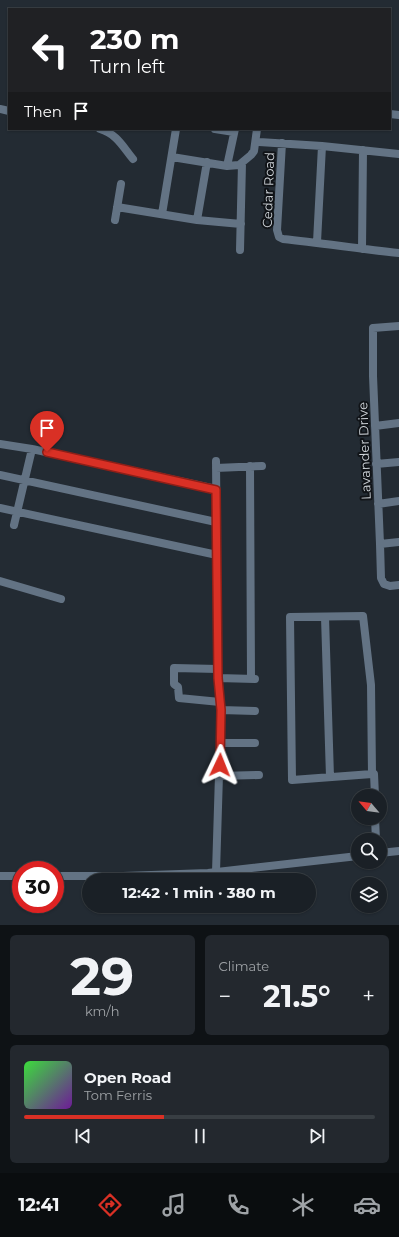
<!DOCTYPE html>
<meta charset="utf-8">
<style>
body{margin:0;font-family:Montserrat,sans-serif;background:#23282e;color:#f1f3f6;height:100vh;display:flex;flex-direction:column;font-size:15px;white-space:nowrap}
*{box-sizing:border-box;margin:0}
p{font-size:13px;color:#9fa3a7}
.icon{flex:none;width:22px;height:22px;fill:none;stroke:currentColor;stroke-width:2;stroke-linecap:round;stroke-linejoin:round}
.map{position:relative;height:925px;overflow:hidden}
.details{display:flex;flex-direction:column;gap:10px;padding:10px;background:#0e1215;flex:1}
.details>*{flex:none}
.hud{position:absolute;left:8px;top:8px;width:383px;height:122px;border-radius:0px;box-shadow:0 1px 3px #0004,0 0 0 1px #383e43;background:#202124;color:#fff;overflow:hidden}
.needle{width:26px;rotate:299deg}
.controls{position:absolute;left:351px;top:789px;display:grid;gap:8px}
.controls a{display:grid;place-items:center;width:36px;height:36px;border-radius:50%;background:#1a2026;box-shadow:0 1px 3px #0004,0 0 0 1px #383e43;font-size:20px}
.speed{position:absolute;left:12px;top:861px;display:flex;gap:8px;font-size:20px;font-weight:700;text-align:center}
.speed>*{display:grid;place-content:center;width:52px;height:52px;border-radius:50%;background:#1a2026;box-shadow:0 1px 3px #0004,0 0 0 1px #383e43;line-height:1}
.speed .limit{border:6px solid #d22;background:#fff;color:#111}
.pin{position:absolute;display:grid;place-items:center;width:34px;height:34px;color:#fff;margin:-41px -17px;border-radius:50% 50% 50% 0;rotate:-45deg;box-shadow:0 0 4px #0007}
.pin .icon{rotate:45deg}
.me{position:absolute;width:44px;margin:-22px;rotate:2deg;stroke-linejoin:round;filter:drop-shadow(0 0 3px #0008)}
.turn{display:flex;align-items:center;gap:14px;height:84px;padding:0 16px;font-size:18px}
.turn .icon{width:52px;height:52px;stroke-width:2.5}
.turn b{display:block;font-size:28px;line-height:34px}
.then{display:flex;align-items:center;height:38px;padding:0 16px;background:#0003;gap:8px;font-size:15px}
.big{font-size:30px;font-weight:700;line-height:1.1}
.details .card{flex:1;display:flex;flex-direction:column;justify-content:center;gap:6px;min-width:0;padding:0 14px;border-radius:6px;background:#23282e}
.details .dial{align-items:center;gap:0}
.dial b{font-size:52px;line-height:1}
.song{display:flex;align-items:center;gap:12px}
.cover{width:48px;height:48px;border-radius:6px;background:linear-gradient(135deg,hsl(120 70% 55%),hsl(280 70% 35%))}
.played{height:4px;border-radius:2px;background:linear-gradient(90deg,#d93025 40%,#383e43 40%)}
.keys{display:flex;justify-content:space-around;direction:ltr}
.heat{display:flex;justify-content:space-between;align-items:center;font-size:22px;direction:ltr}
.details .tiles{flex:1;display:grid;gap:10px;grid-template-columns:1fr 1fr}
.card:last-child{grid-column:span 2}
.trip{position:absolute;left:82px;top:873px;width:234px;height:40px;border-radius:20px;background:#1a2026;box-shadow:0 1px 3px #0004,0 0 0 1px #383e43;font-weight:700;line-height:40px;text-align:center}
.tab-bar{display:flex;height:64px;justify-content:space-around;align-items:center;background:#0a0d0f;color:#9fa3a7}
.tab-bar .icon{width:28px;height:28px}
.tab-bar .on{color:#d93025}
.tab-bar b{font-size:18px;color:#f1f3f6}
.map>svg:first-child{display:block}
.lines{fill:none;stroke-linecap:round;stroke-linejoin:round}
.minor{stroke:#637384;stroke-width:8}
.tertiary{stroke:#637384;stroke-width:8}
.route-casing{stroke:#8d1f18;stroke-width:10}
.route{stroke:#d93025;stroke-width:7}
.labels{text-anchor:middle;stroke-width:4;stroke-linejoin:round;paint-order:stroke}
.street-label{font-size:13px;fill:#d0d5da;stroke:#101317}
</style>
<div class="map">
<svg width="399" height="925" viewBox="0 0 399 925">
<rect width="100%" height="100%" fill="#232b33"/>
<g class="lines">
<path class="minor" d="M 0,109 L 9,111
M 390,114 L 399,115
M 100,129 C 117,134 123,147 133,159
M 215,129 L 234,132
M 259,142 L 322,146 L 399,154
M 282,143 L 277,230 L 279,237 L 283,239 C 322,243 360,249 399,253
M 172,157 L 227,166 L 239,165 L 251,155 L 254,151 L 257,129
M 227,166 L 235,129
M 117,207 L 197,220 L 241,224
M 162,214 L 176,129
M 115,220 L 121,184
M 197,220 L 207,162
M 317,242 L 322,146
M 362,249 L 363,150
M 240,250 L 242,163
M 399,326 L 373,328 L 373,376 L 380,544 L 381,578 L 384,584 L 390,586 L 399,585
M 375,426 L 399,423
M 0,444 L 32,449 L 216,489
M 216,461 L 218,678 L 221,710 L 216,872
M 376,464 L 399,462
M 250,466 L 251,678
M 216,468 L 262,466
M 0,475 L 216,522
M 378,504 L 399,501
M 0,508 L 217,555
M 14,525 L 32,449
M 380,544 L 399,542
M 0,581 L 61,599
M 325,617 L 330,777
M 218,669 L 174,668 L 174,684 L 178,687 L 179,698 L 220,702
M 218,678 L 255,679
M 221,710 L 255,711
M 220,743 L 255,743
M 372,774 L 371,685 L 363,616 L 290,617 L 292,780 L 372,774 L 374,774 L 375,796
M 219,776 L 259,775
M 375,818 L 376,840"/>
<path class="tertiary" d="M 380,853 L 399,851
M 0,876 L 21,876
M 55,876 L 123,876 L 208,873 L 358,856"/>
</g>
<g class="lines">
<defs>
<path id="route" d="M 47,452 L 216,490 L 218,678 L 221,710 L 220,765"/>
</defs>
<use href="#route" class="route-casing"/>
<use href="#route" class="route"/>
</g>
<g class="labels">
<g class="street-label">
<text transform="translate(268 190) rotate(-88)" y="5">Cedar Road</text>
<text transform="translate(364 451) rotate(-92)" y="5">Lavander Drive</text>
</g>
</g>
</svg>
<div class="controls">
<a><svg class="needle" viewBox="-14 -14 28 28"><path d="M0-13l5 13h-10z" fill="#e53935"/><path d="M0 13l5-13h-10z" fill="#9fa3a7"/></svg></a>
<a><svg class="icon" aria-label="search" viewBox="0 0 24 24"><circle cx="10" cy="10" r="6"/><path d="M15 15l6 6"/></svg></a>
<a><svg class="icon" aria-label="layers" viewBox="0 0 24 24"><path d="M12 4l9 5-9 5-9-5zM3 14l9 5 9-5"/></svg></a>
</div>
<div class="speed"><div class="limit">30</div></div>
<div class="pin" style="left:47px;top:452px;background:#d93025"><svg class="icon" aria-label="arrive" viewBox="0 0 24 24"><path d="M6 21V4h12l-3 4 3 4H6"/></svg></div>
<svg class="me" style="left:220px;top:765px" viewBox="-20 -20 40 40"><path d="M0-17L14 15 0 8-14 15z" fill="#d93025" stroke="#fff" stroke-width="4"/></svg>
<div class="trip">12:42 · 1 min · 380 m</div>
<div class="hud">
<div class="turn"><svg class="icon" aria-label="left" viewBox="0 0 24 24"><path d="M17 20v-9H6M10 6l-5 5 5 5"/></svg><div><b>230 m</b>Turn left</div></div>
<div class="then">Then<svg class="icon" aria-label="arrive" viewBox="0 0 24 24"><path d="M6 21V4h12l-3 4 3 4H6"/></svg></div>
</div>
</div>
<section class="details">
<div class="tiles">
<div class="card dial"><b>29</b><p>km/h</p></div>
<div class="card"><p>Climate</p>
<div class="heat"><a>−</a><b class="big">21.5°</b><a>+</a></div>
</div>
<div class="card">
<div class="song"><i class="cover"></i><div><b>Open Road</b><p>Tom Ferris</p></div></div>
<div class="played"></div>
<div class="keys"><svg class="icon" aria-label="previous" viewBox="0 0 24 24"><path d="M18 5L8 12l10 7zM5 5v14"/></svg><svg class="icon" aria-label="pause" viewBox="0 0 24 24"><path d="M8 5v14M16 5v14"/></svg><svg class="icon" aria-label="next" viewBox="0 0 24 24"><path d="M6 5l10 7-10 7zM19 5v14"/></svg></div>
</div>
</div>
</section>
<nav class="tab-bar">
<b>12:41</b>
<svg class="icon on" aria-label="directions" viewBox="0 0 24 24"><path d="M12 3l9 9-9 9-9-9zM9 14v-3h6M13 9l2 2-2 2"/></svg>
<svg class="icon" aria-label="music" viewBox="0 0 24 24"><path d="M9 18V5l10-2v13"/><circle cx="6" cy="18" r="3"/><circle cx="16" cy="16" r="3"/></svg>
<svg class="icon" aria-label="phone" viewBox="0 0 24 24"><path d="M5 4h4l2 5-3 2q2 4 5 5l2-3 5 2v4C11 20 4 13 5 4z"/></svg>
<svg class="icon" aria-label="climate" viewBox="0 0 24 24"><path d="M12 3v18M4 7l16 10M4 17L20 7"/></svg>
<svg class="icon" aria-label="car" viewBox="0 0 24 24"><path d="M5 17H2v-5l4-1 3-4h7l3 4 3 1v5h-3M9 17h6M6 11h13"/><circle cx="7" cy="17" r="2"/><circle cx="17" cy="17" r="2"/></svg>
</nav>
